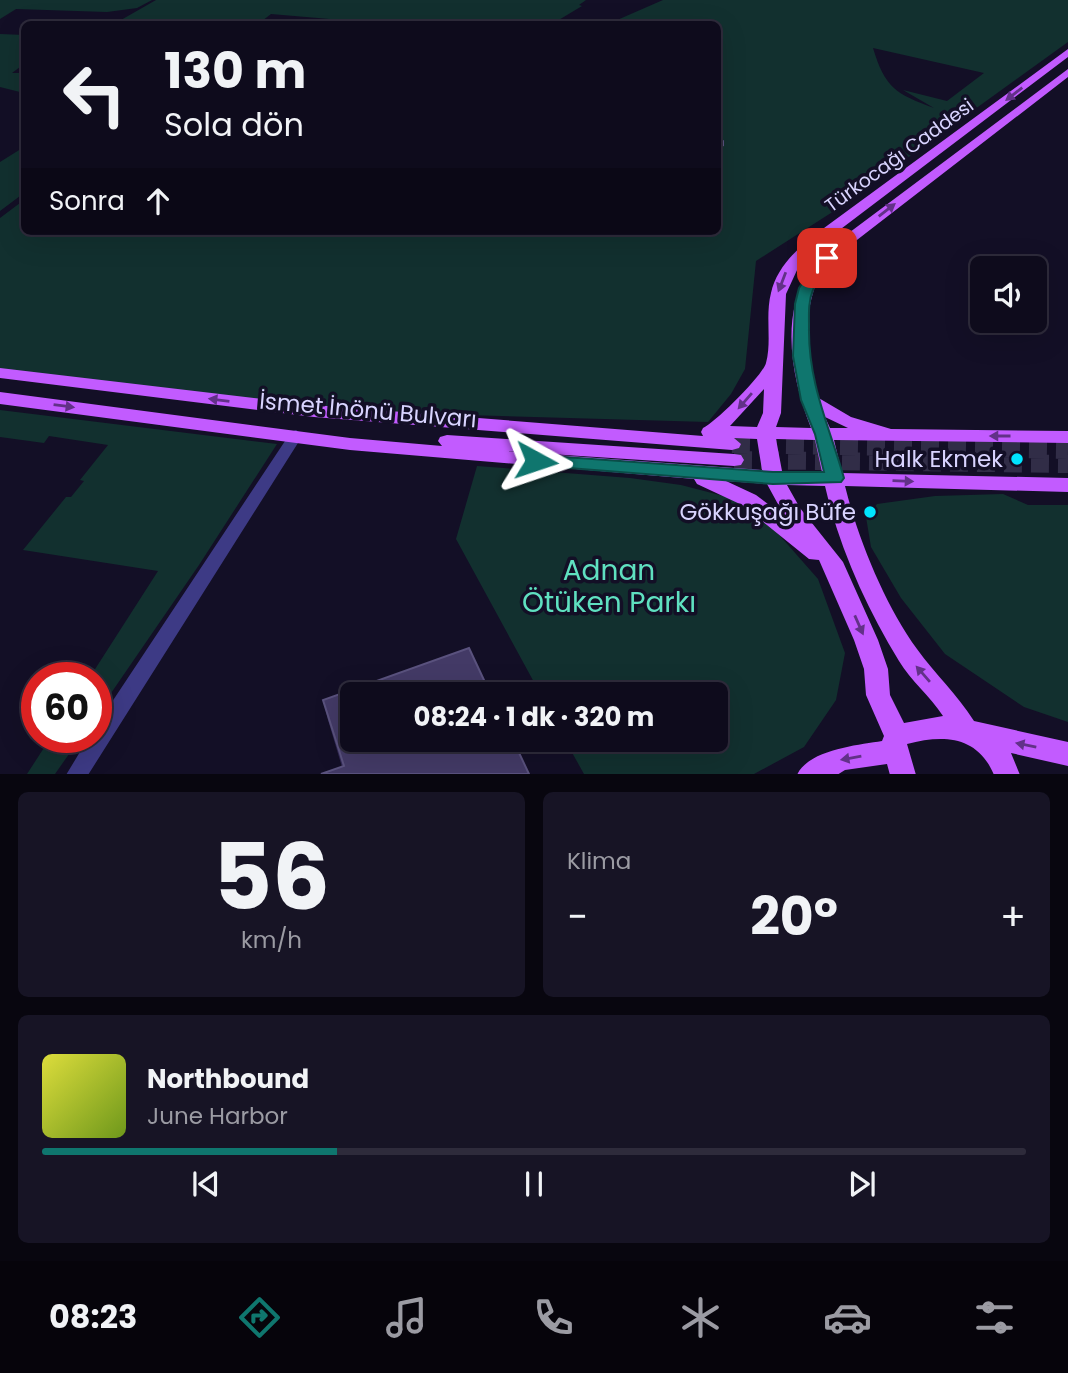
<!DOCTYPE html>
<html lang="tr">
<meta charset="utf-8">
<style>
body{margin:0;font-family:Poppins,sans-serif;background:#171425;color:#f1f3f6;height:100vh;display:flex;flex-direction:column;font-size:26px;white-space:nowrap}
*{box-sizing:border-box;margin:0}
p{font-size:23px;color:#9b9ba3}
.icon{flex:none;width:38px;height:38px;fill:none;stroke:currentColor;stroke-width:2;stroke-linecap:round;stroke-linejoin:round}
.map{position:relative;height:774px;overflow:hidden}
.side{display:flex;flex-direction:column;gap:18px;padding:18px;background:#08060f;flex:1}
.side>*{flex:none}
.banner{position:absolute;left:21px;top:21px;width:700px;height:214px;border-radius:10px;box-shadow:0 7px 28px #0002,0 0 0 2px #2e2b3b;background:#0e0b1c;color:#f1f3f6;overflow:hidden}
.buttons{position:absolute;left:970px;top:256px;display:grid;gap:14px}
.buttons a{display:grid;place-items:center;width:77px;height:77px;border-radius:10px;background:#0e0b1c;box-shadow:0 7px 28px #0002,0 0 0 2px #2e2b3b;font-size:35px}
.speed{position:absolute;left:21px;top:662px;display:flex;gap:14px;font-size:35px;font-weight:700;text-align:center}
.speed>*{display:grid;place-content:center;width:91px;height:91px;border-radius:50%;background:#0e0b1c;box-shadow:0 7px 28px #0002,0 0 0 2px #2e2b3b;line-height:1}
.speed .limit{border:10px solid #d22;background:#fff;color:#111}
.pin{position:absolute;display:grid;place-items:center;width:60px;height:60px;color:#fff;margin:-30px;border-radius:14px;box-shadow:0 4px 10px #0006}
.me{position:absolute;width:77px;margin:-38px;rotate:95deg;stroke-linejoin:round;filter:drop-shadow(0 0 5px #0008)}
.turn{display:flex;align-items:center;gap:24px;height:147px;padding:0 28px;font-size:32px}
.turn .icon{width:91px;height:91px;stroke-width:2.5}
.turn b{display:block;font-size:49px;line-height:60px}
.then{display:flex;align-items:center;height:66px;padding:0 28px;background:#0003;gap:14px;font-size:26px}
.big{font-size:52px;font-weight:700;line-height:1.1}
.side .card{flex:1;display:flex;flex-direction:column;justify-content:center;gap:10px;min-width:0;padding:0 24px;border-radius:10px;background:#171425}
.side .dial{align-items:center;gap:0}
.dial b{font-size:91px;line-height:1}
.song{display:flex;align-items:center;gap:21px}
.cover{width:84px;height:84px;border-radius:10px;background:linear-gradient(135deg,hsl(60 70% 55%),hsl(80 70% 35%))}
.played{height:7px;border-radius:4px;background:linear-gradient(90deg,#0f766e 30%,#2e2b3b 30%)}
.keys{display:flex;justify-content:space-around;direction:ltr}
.heat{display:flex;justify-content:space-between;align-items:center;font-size:38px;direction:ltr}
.side .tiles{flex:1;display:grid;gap:18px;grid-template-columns:1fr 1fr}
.card:last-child{grid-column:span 2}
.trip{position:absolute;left:340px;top:682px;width:388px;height:70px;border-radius:10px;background:#0e0b1c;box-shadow:0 7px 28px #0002,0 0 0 2px #2e2b3b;font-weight:700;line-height:70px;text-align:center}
.dock{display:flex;height:112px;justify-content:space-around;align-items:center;background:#06040b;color:#9b9ba3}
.dock .icon{width:49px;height:49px}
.dock .selected{color:#0f766e}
.dock b{font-size:32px;color:#f1f3f6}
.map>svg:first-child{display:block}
.green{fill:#12302f;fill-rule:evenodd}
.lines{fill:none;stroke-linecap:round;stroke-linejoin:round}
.major-tunnel{stroke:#312d47;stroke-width:18;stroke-dasharray:18 9;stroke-linecap:butt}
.minor{fill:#3d3a85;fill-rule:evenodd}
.major{fill:#c25bff;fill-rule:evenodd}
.wall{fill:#312854}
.shaded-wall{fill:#1d163a}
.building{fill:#433a66;stroke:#5a527e;stroke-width:2}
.oneway{fill:#623188}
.route{fill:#0f766e;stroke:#0a4d48;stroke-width:2}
.poi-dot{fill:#00e5ff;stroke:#130f26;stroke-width:2.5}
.labels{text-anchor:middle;stroke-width:7;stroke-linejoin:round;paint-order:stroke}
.far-street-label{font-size:19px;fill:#d9d4ff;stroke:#130f26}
.street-label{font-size:23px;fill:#d9d4ff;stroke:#130f26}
.poi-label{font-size:23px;fill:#d9d4ff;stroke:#130f26;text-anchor:end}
.near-park-label{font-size:28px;fill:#5fe0c0;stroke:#130f26}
</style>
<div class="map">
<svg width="1068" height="775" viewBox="0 0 1068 775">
<rect width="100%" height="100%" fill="#130f26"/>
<path class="green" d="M 0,0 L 152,0 L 137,8 L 107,12 L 16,9 L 0,19 Z
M 156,0 L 586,0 L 579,5 L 582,6 L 557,21 L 578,24 L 388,24 L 271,14 L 258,24 L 114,24 Z
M 663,0 L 1068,0 L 1068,42 L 834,211 L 756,261 L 745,369 L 731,394 L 708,422 L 396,413 L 0,373 L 0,218 L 24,200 L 24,231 L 718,231 L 718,24 L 608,24 ZM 873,48 L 984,73 L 947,101 L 903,90 L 934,108 C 896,94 885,88 873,48 Z
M 0,34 L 24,35 L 24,60 L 19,60 L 24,61 L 24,64 L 12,73 L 24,73 L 24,93 L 0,87 Z
M 24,147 L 24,193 L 0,211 L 0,162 Z
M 0,410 L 277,444 L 199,565 L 96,715 L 96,677 L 90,677 L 158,571 L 23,550 L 66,497 L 71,497 L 84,481 L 80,480 L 108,445 L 49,436 L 44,443 L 0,437 Z
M 477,466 L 630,478 L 681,485 L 735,499 L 774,529 L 818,579 L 845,653 L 836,700 L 804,747 L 754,774 L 584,774 L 565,740 L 716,740 L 716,695 L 541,695 L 456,539 Z
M 1003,494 L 1028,505 L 1068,505 L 1068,722 L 1024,707 L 945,654 L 901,598 L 871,547 L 866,517 L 877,504 L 935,496 Z
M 51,737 L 81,737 L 55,774 L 27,774 Z"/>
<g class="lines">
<path class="major-tunnel" d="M 732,444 L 1068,450
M 734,460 L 1068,464"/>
<path class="minor" d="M 296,430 L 303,435 L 88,775 L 66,775 L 89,737 L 96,737 L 96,726 L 291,432 Z"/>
<path class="major" d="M 1068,49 L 1068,57 L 825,241 L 798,268 L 786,294 L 781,413 L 776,427 L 811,428 C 792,380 780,319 808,271 C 813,261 826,252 834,244 L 1068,69 L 1068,77 L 844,250 C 837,257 826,265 821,274 C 800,311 809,358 817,397 L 851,417 L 891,429 L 1068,431 L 1068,443 L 834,440 L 842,473 L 1068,478 L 1068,492 L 845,486 C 858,539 885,605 917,649 C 935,674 957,694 974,721 L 1068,742 L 1068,766 L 1011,753 L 1020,775 L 994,775 C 978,736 944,734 907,744 L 916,775 L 890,775 L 887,764 L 845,770 L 837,775 L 797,775 C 808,750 857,745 882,741 L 884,736 L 866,695 L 864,669 L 854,640 L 819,560 L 809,559 L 742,505 L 697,484 L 694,479 L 350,450 L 0,404 L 0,392 L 350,438 L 442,446 L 438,441 L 440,437 L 447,435 L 734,454 L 741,455 L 744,460 L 741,465 L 734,466 L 488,450 L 762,470 L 757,439 L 734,438 L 741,444 L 739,448 L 732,450 L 314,417 L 0,378 L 0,368 L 314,405 L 703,436 L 701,432 L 703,428 C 715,423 763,375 766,363 C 772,341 765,316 771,293 C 777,265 802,244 824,228 ZM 764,389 L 763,413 L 757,427 L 730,426 ZM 825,417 L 848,428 L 830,428 ZM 776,439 L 815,440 L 822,472 L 782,471 ZM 726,481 L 767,484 L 785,517 L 756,495 ZM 787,485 L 825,486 C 839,547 866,607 899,661 C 911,681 930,696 943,716 L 904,723 L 890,695 L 888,669 L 878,640 L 843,562 L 800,508 Z"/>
</g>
<path class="wall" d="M 718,138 L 723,145 L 720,168 L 718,168 Z
M 352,695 L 533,748 L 342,767 L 328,720 L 323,700 Z"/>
<path class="shaded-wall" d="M 511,740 L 533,740 L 533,748 L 511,757 Z"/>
<path class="building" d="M 718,138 L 723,141 L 723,145 L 718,144 Z
M 469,648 L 491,695 L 352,695 L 352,740 L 513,740 L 529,774 L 321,774 L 344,766 L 323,700 Z"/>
<defs><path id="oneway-solid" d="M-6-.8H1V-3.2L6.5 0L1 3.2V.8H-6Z" transform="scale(1.75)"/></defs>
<g class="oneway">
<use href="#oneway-solid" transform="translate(1014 94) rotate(142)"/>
<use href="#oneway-solid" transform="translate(887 210) rotate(-38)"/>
<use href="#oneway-solid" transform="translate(782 282) rotate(111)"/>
<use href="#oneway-solid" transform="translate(219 400) rotate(-173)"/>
<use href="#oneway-solid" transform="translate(745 401) rotate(131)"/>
<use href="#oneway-solid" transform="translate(64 406) rotate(7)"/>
<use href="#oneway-solid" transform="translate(1000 436) rotate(-180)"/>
<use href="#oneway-solid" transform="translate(903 481) rotate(2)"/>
<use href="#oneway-solid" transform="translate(859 625) rotate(66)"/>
<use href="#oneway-solid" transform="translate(923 674) rotate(-131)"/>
<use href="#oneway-solid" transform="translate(1026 745) rotate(-169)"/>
<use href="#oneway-solid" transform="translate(851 758) rotate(170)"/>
</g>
<path class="route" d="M 827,254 L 833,258 C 827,268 817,279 813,290 C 808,302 809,314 809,327 C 808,383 829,426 844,478 L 841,482 L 773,484 L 530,465 L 527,461 L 536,455 L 773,472 L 824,472 L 815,434 L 801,400 L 793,356 L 795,304 L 799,288 L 822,255 Z"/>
<g class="poi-dot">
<circle cx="1017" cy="459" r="7"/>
<circle cx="870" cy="512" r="7"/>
</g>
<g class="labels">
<g class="far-street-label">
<text transform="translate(899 155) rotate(-36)" y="7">Türkocağı Caddesi</text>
</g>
<g class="street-label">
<text transform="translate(368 410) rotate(5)" y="8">İsmet İnönü Bulvarı</text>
</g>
<g class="poi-label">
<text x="1003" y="467">Halk Ekmek</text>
<text x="856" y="520">Gökkuşağı Büfe</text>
</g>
<g class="near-park-label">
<text x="609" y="580">Adnan<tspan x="609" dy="32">Ötüken Parkı</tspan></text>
</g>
</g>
</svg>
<div class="buttons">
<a><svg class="icon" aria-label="sound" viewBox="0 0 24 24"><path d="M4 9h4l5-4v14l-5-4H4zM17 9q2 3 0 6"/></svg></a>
</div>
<div class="speed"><div class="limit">60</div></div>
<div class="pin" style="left:827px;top:258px;background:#d93025"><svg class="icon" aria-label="arrive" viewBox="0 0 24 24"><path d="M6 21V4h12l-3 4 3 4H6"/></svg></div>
<svg class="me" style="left:536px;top:461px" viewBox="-20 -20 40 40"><path d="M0-17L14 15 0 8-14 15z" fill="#0f766e" stroke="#fff" stroke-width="4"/></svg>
<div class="trip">08:24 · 1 dk · 320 m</div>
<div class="banner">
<div class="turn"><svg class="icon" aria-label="left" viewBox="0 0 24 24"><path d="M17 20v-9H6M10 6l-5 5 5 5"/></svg><div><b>130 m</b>Sola dön</div></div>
<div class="then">Sonra<svg class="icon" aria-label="ahead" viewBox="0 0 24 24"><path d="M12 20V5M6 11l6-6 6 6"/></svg></div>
</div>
</div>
<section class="side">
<div class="tiles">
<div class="card dial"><b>56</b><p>km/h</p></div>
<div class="card"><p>Klima</p>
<div class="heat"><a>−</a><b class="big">20°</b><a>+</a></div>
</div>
<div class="card">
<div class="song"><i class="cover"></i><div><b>Northbound</b><p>June Harbor</p></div></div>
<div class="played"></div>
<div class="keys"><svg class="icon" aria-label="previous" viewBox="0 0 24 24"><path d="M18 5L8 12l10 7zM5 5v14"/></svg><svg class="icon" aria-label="pause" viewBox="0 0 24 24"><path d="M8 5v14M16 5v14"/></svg><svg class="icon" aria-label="next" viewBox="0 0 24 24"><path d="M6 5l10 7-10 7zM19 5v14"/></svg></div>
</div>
</div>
</section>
<nav class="dock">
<b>08:23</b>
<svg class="icon selected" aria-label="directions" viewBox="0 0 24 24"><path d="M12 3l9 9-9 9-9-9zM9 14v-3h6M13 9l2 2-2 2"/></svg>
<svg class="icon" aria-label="music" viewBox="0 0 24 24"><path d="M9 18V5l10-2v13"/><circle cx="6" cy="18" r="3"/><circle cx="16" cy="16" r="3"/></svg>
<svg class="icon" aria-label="phone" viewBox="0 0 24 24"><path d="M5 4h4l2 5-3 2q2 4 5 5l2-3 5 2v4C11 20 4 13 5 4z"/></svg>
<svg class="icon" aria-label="climate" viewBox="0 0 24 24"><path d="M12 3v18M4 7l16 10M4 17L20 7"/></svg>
<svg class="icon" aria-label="car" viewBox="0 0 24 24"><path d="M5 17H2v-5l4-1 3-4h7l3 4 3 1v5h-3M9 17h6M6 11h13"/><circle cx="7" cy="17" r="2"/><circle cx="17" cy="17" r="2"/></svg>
<svg class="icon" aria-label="filters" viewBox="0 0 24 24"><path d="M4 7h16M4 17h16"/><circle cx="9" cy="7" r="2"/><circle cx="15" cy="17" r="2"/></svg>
</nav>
